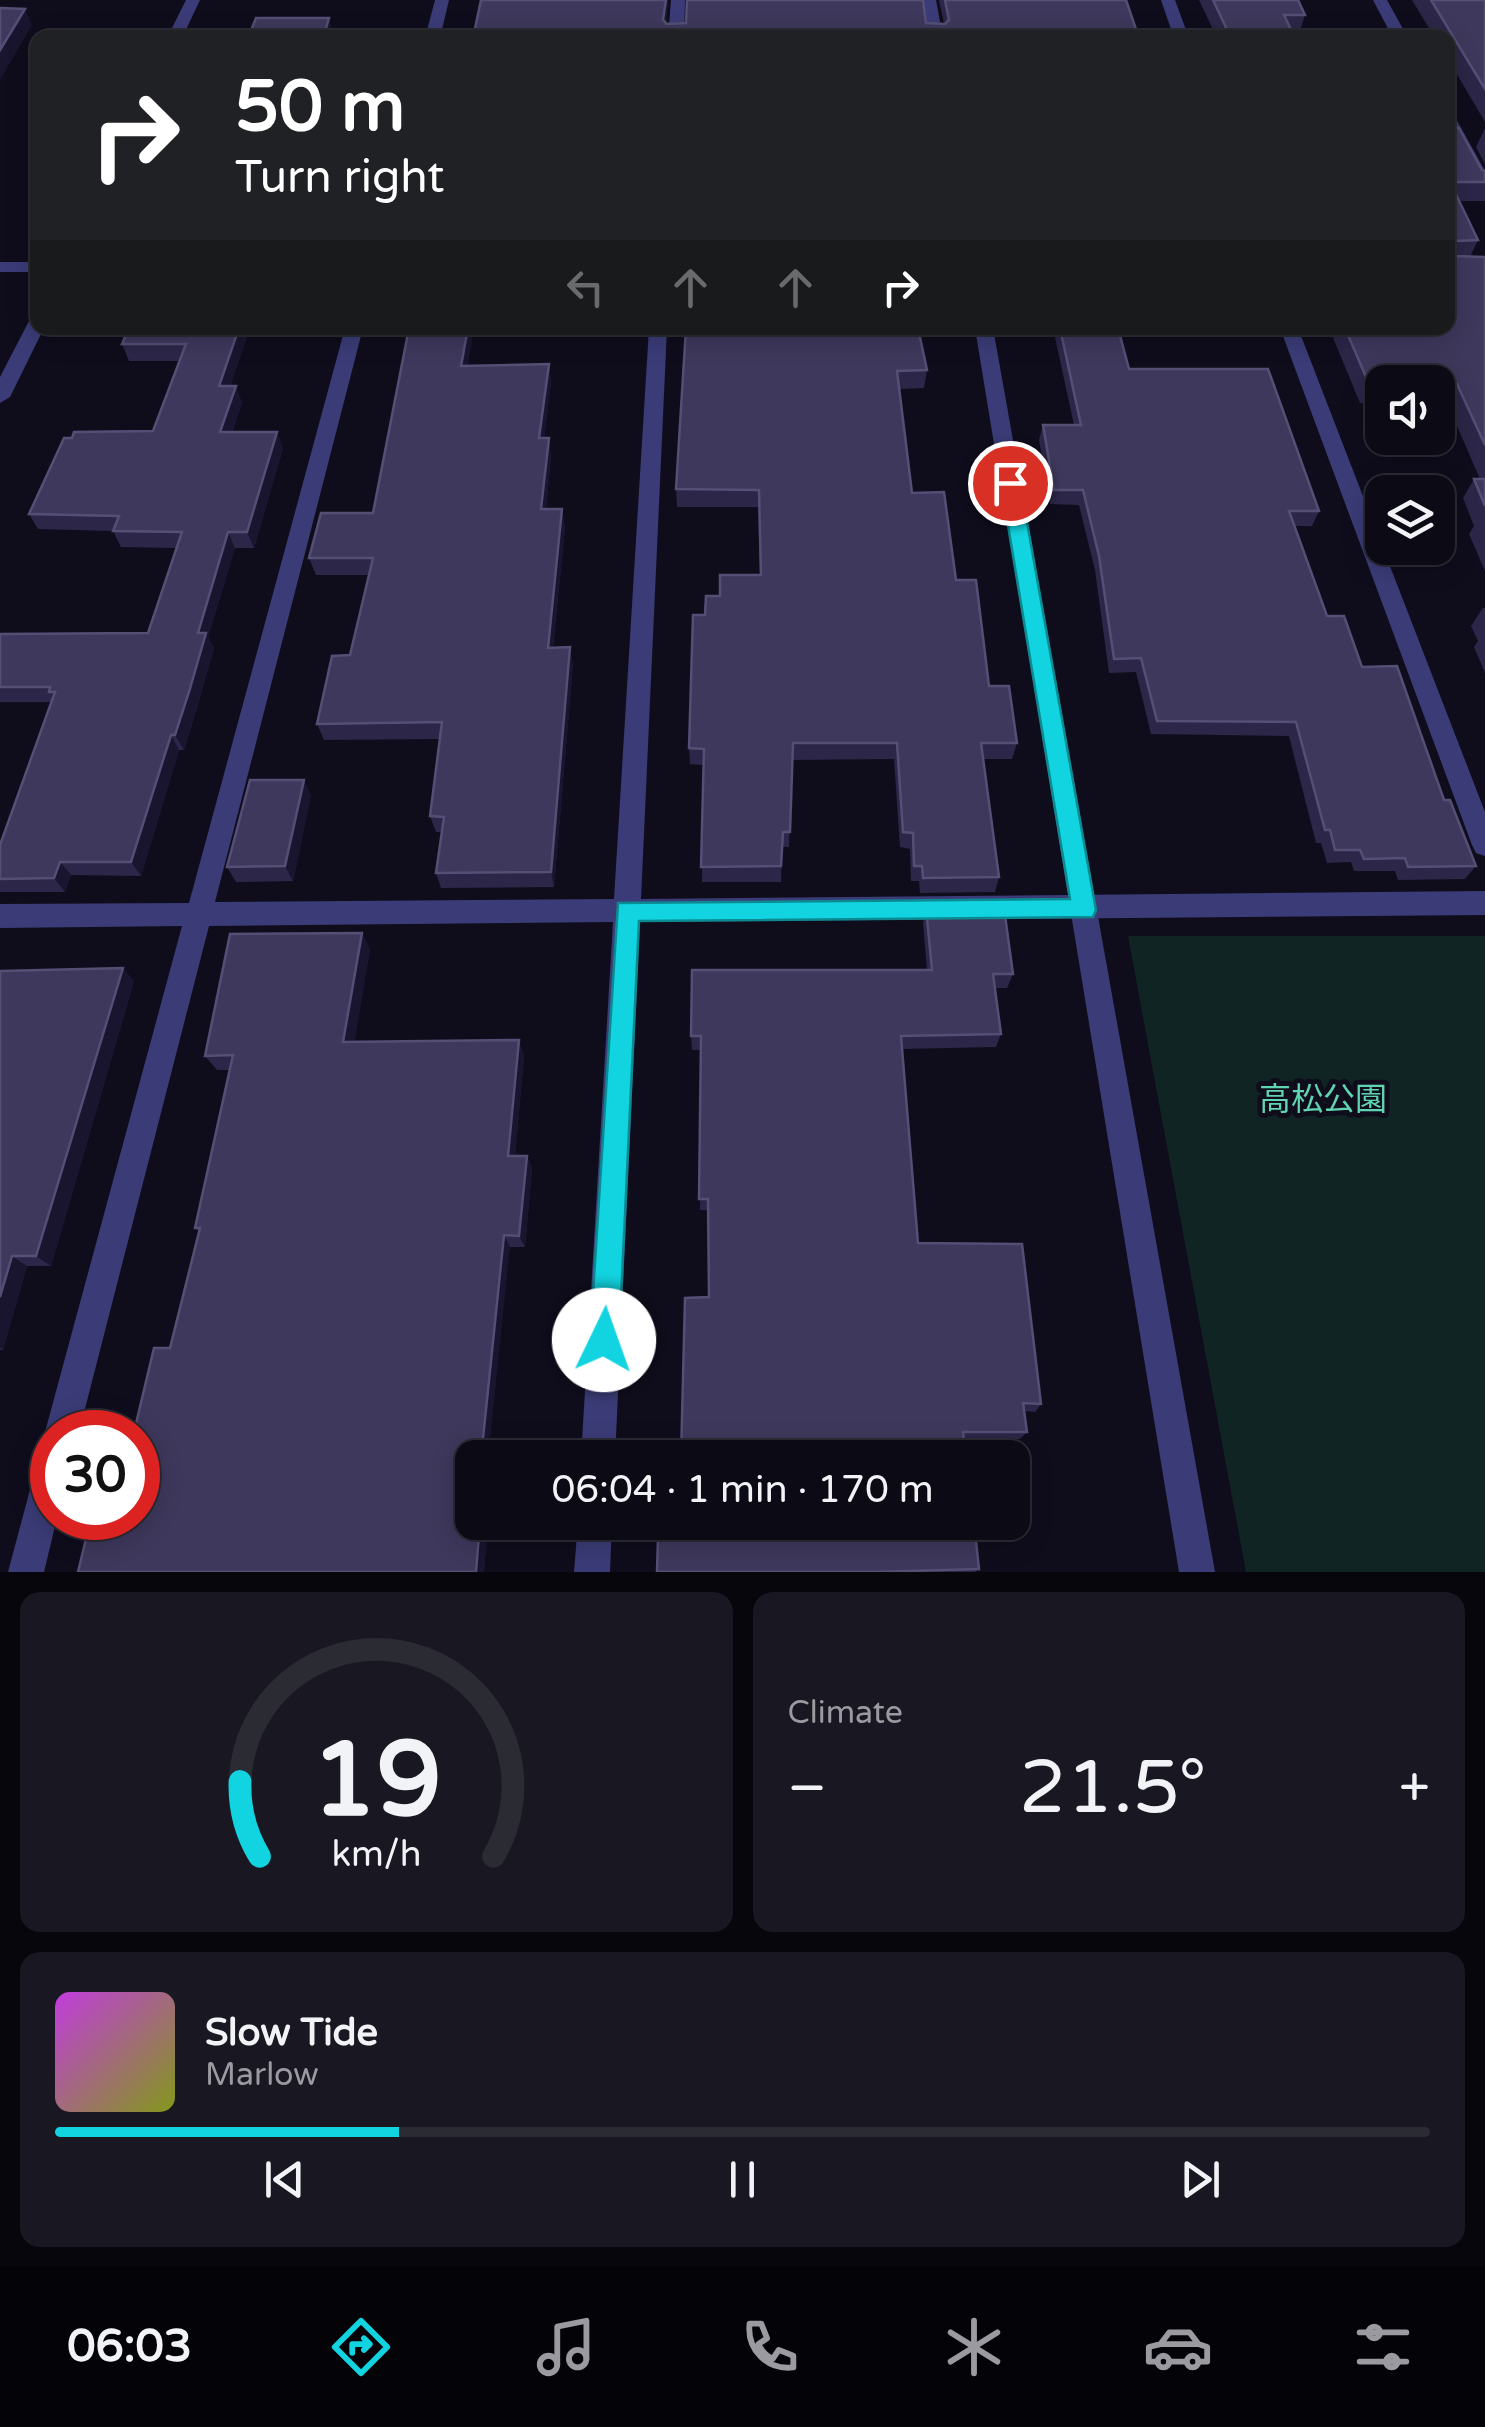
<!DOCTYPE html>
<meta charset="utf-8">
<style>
body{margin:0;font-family:"Varela Round","Noto Sans JP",sans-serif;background:#191822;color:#f1f3f6;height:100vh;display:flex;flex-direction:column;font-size:38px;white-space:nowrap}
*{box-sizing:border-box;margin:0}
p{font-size:32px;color:#9a9aa0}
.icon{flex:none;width:55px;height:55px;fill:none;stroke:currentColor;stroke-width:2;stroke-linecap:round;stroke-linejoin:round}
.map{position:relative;height:1572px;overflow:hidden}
.side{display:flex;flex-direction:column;gap:20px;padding:20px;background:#06060c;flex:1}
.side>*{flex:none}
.guide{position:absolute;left:30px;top:30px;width:1425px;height:305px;border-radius:20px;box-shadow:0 5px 25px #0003,0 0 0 2px #2b2b34;background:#202124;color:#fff;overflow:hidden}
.tools{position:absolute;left:1365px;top:365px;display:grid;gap:20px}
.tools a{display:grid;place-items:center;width:90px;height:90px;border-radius:20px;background:#0b0a15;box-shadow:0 5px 25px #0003,0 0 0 2px #2b2b34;font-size:50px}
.speed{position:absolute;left:30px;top:1410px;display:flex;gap:20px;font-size:50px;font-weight:700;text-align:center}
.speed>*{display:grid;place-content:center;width:130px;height:130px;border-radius:50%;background:#0b0a15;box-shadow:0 5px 25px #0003,0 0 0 2px #2b2b34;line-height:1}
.speed .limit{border:15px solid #d22;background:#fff;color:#111}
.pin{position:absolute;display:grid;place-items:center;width:85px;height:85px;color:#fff;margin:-42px;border:5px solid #fff;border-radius:50%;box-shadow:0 2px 10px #0007}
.me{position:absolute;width:110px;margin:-55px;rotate:3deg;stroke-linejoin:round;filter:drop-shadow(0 0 8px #0008)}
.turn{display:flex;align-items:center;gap:35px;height:210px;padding:0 40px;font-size:45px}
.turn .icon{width:130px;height:130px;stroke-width:2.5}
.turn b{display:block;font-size:70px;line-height:85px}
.lanes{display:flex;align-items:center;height:95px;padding:0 40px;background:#0003;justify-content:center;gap:50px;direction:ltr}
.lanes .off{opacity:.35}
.big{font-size:75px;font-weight:600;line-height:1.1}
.side .tile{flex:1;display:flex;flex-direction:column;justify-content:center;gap:15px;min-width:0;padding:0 35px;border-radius:20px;background:#191822}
.side .dial{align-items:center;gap:0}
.dial svg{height:260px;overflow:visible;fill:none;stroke:#2b2b34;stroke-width:7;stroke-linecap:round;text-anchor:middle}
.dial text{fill:#f1f3f6;stroke:none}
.song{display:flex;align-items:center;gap:30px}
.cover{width:120px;height:120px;border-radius:15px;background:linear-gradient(135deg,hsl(290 70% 55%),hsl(70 70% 35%))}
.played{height:10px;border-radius:5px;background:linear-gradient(90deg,#12d4e0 25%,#2b2b34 25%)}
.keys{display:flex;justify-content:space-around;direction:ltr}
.heat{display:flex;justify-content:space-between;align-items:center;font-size:55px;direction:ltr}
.side .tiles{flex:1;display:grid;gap:20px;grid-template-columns:1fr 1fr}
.tile:last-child{grid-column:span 2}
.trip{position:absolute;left:455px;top:1440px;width:575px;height:100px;border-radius:20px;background:#0b0a15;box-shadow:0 5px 25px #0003,0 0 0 2px #2b2b34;font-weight:600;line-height:100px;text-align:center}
.tabs{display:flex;height:160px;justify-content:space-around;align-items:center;background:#040408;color:#9a9aa0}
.tabs .icon{width:70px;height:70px}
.tabs .selected{color:#12d4e0}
.tabs b{font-size:45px;color:#f1f3f6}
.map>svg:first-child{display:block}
.green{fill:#102523}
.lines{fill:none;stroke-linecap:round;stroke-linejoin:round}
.minor{fill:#3b3c77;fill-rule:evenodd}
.tertiary{fill:#3b3c77;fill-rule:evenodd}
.wall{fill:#2c2648}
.shaded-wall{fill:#19152f}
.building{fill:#3e385c;stroke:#544f75;stroke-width:2.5}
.route{fill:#12d4e0;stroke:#0c8a92;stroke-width:2.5}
.labels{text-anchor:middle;stroke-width:10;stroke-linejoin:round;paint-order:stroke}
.park-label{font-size:32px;fill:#5fd4b1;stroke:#0f0d1c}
</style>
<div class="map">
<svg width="1485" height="1572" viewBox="0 0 1485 1572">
<rect width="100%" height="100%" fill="#0f0d1c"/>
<path class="green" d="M 1128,936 L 1485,936 L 1485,1572 L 1246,1572 Z"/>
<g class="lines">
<path class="minor" d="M 186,0 L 200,0 L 182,38 L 167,38 Z
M 435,0 L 449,0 L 440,38 L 425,38 Z
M 671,0 L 685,0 L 684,38 L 668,38 Z
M 1161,0 L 1175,0 L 1189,38 L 1174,38 Z
M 1373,0 L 1387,0 L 1408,38 L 1393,38 Z
M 1448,114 L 1456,119 L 1485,171 L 1485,192 L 1476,187 L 1448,133 Z
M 0,262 L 38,262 L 38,272 L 0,272 Z
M 38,315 L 38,328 L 44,328 L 10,397 L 0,403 L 0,377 L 29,321 Z
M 345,328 L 363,328 L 215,902 L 614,899 L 649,328 L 667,328 L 641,899 L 1485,891 L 1485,915 L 640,922 L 615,1458 L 581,1458 L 613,922 L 209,926 L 79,1432 L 52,1432 L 50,1444 L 45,1432 L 182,926 L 0,928 L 0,904 L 189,903 Z
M 1280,328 L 1298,328 L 1485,812 L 1485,856 L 1476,853 L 1472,845 Z
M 52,1454 L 52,1518 L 57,1518 L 44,1572 L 8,1572 L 35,1471 L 40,1459 Z
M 578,1522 L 612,1522 L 610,1572 L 574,1572 Z"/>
<path class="tertiary" d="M 922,0 L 936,0 L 943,38 L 927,38 Z
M 975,328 L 993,328 L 1215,1572 L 1179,1572 Z"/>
</g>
<path class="wall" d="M 668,0 L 666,23 L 667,24 L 944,24 L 939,0 L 1126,0 L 1139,38 L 473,38 Z
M 1199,0 L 1298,0 L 1305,15 L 1299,34 L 1293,34 L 1295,38 L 1217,38 Z
M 1412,0 L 1485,0 L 1485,122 L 1448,59 L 1448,38 L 1435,38 Z
M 1448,128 L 1482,170 L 1485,171 L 1485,201 L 1460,201 L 1478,240 L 1470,257 L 1485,257 L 1485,571 L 1469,534 L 1474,526 L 1463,498 L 1474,479 L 1480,479 L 1447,403 L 1438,403 L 1438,382 L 1382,382 L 1382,403 L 1360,403 L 1329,328 L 1448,328 Z
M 1485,128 L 1485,164 L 1476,147 Z
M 250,328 L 230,386 L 242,402 L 232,432 L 283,448 L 254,548 L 235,548 L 208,637 L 214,648 L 197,707 L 184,750 L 179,750 L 141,876 L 71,875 L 65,892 L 0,892 L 0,845 L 51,702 L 0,702 L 0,634 L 148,633 L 176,548 L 121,547 L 113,531 L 38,529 L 29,514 L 153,431 L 179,361 L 129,361 L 122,344 Z
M 686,328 L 927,370 L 924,388 L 900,389 L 912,493 L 956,580 L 989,686 L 1017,743 L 1012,759 L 983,759 L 999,877 L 995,892 L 920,893 L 919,881 L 911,881 L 910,849 L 900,847 L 894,759 L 792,760 L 789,847 L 782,847 L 781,882 L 702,882 L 703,765 L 690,764 L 689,748 L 705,615 L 720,596 L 760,575 L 758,507 L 677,507 L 676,489 Z
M 1053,328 L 1118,328 L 1129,369 L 1319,511 L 1312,526 L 1294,526 L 1327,616 L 1362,667 L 1444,800 L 1476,866 L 1465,879 L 1398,880 L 1395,871 L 1354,871 L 1351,862 L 1327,863 L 1321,843 L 1316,843 L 1289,736 L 1151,734 L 1136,672 L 1109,673 L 1095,570 L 1079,505 L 1050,504 L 1039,440 L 1043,425 L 1074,425 Z
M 549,364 L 551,382 L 544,438 L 551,456 L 546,509 L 565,527 L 553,648 L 573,664 L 554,887 L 441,888 L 436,873 L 442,832 L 436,832 L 430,816 L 440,739 L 324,740 L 317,724 L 350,655 L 369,575 L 316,575 L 309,558 L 373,513 L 468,366 Z
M 1483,608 L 1485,608 L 1485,673 L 1474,647 L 1478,641 L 1471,626 Z
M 311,795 L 293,881 L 236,882 L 227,867 Z
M 926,908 L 1013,974 L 1007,988 L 995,988 L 1001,1034 L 996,1047 L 902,1049 L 918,1243 L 1041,1404 L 1035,1412 L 1024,1411 L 1027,1432 L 1020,1439 L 964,1439 L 708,1210 L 700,1210 L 701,1050 L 692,1050 L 691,1036 L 927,970 L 923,923 Z
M 370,949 L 354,1042 L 524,1055 L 515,1156 L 527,1156 L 532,1169 L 525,1247 L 510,1247 L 472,1458 L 488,1522 L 484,1572 L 78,1572 L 138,1518 L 170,1348 L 199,1231 L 195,1228 L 230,1070 L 217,1070 L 205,1056 Z
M 0,971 L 134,981 L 51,1266 L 27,1266 L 3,1350 L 0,1350 Z
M 633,1522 L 979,1569 L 975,1572 L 657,1572 L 658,1542 L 636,1542 L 633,1538 Z"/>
<path class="shaded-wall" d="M 666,0 L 668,0 L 664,38 L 663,20 Z
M 25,9 L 32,25 L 0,80 L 0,50 Z
M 329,18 L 333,34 L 332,38 L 323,38 Z
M 239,328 L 250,328 L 225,402 L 219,386 Z
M 468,328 L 474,328 L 465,384 L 461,366 Z
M 549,364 L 551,382 L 542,456 L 539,438 Z
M 236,386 L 242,402 L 226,448 L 220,432 Z
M 277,432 L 283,448 L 254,548 L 247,532 Z
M 549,438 L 551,456 L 544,527 L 541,509 Z
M 562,509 L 565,527 L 551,665 L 548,648 Z
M 228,532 L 235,548 L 208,637 L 214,648 L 184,750 L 175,735 L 198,633 Z
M 570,647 L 573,664 L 554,887 L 551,872 Z
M 171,735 L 179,750 L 141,876 L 131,862 Z
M 304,780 L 311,795 L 293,881 L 285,866 Z
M 60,862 L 71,875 L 65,892 L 54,878 Z
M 362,933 L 370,949 L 352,1057 L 343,1042 Z
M 123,968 L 134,981 L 51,1266 L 36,1256 Z
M 519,1040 L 524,1055 L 514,1169 L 508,1156 Z
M 527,1156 L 532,1169 L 525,1247 L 519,1236 Z
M 504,1235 L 510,1247 L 488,1458 L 481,1458 Z
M 12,1256 L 27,1266 L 3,1350 L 0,1348 L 0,1297 Z
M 480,1522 L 488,1522 L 484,1572 L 476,1572 Z"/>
<path class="building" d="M 481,0 L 666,0 L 663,20 L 667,24 L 686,23 L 687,0 L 923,0 L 926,23 L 945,24 L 949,20 L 945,0 L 1126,0 L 1139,38 L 985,38 L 983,32 L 893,31 L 893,38 L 473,38 Z
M 1213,0 L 1298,0 L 1305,15 L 1284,15 L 1295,38 L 1231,38 Z
M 1431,0 L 1485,0 L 1485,89 Z
M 0,8 L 25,9 L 0,50 Z
M 256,18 L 329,18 L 323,38 L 248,38 Z
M 1448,128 L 1459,128 L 1482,170 L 1485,171 L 1485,182 L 1450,182 L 1478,240 L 1455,241 L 1455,256 L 1485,257 L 1485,445 L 1457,384 L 1382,382 L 1369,384 L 1345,328 L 1448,328 Z
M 129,328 L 239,328 L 219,386 L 236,386 L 220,432 L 277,432 L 247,532 L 228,532 L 198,633 L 206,633 L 189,692 L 175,735 L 171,735 L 131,862 L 60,862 L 54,878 L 0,879 L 0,845 L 55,692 L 49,692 L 50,687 L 0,687 L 0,634 L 148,633 L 182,532 L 113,531 L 119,516 L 29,514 L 64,438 L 72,438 L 74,432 L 153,431 L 186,344 L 122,344 Z
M 409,328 L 468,328 L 461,366 L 549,364 L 539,438 L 549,438 L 541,509 L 562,509 L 548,648 L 570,647 L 551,872 L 436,873 L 444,817 L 430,816 L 442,722 L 317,724 L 332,656 L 350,655 L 373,558 L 309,558 L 321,513 L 373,513 Z
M 686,328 L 918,328 L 927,370 L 897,371 L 912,493 L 944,492 L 956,580 L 976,580 L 989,686 L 1009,686 L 1017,743 L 981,743 L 999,877 L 923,878 L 922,866 L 914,866 L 913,833 L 903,832 L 897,743 L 793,743 L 790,832 L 783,832 L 781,866 L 701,867 L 704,749 L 689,748 L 693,615 L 705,615 L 706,596 L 720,596 L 720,575 L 761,575 L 759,490 L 676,489 Z
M 1060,328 L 1118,328 L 1129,369 L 1268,369 L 1319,511 L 1289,511 L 1327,616 L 1344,616 L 1362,667 L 1397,666 L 1444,800 L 1450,800 L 1476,866 L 1408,867 L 1405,858 L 1364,859 L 1360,850 L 1335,850 L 1330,830 L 1325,830 L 1296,722 L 1157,721 L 1141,658 L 1114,659 L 1099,556 L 1083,490 L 1054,490 L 1043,425 L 1081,425 Z
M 1474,479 L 1485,479 L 1485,506 Z
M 250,780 L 304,780 L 285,866 L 227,867 Z
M 926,908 L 1004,908 L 1013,974 L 993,974 L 1001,1034 L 901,1036 L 918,1243 L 1022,1244 L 1041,1404 L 1023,1403 L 1027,1432 L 963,1432 L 966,1458 L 681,1458 L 685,1298 L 709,1297 L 708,1199 L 699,1199 L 701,1036 L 691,1036 L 692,970 L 932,970 Z
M 362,933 L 343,1042 L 519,1040 L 508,1156 L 527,1156 L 519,1236 L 504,1235 L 481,1458 L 472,1458 L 472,1522 L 480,1522 L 476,1572 L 78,1572 L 91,1518 L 138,1518 L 138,1432 L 134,1432 L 154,1348 L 170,1348 L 200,1228 L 195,1228 L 233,1055 L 205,1056 L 230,934 Z
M 123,968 L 36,1256 L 12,1256 L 0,1297 L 0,971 Z
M 633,1522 L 974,1522 L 979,1569 L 874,1572 L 657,1572 L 658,1537 L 633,1538 Z"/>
<path class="route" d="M 1010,476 L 1020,483 L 1096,910 L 1093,917 L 639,921 L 619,1340 L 615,1351 L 604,1355 L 594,1351 L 590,1340 L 618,903 L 1070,899 L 1001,483 Z"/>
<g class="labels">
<g class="park-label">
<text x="1323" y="1110">高松公園</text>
</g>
</g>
</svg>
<div class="tools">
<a><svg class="icon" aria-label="sound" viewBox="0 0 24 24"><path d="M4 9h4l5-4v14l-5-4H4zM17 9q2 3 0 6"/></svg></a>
<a><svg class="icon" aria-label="layers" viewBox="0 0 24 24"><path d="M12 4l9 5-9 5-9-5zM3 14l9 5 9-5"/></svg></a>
</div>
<div class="speed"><div class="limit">30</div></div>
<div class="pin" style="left:1010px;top:483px;background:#d93025"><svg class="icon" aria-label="arrive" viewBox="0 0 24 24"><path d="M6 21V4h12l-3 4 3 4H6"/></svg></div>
<svg class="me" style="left:604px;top:1340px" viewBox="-20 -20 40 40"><circle r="19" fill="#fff"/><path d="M0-13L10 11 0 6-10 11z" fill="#12d4e0"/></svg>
<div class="trip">06:04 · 1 min · 170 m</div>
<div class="guide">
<div class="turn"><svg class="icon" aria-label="right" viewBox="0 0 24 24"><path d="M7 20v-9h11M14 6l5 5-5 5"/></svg><div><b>50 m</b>Turn right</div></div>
<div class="lanes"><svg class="icon off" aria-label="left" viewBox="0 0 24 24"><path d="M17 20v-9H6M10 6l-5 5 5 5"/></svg><svg class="icon off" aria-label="ahead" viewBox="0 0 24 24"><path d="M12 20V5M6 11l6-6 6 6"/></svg><svg class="icon off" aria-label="ahead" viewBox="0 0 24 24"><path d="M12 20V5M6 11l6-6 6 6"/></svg><svg class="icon" aria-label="right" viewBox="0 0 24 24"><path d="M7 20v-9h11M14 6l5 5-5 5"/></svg></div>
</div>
</div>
<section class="side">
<div class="tiles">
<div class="tile dial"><svg viewBox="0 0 100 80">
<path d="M14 69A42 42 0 1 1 86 69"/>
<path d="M14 69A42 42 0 0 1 8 46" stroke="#12d4e0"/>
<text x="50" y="56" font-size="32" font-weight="700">19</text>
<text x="50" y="72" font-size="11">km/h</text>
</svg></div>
<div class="tile"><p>Climate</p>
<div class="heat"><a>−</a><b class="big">21.5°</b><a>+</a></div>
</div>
<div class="tile">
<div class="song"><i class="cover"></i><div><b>Slow Tide</b><p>Marlow</p></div></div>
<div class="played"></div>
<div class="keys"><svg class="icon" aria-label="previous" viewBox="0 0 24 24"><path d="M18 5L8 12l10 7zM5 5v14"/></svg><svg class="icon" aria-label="pause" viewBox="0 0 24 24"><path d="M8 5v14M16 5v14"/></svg><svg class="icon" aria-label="next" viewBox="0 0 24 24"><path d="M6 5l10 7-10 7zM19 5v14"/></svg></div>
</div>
</div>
</section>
<nav class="tabs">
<b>06:03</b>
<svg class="icon selected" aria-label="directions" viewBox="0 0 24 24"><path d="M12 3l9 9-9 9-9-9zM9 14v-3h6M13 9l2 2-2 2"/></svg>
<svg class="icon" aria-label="music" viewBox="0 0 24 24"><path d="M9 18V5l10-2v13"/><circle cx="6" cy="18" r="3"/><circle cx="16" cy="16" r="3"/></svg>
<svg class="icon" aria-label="phone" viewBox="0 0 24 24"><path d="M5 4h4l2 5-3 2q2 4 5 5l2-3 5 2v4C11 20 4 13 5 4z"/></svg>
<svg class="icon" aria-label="climate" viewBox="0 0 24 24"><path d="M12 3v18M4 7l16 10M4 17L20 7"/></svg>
<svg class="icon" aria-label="car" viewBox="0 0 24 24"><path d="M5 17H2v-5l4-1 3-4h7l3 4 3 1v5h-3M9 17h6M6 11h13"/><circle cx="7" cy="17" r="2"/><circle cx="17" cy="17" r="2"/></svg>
<svg class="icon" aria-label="filters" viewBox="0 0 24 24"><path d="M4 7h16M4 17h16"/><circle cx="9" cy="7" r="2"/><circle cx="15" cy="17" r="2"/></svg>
</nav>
